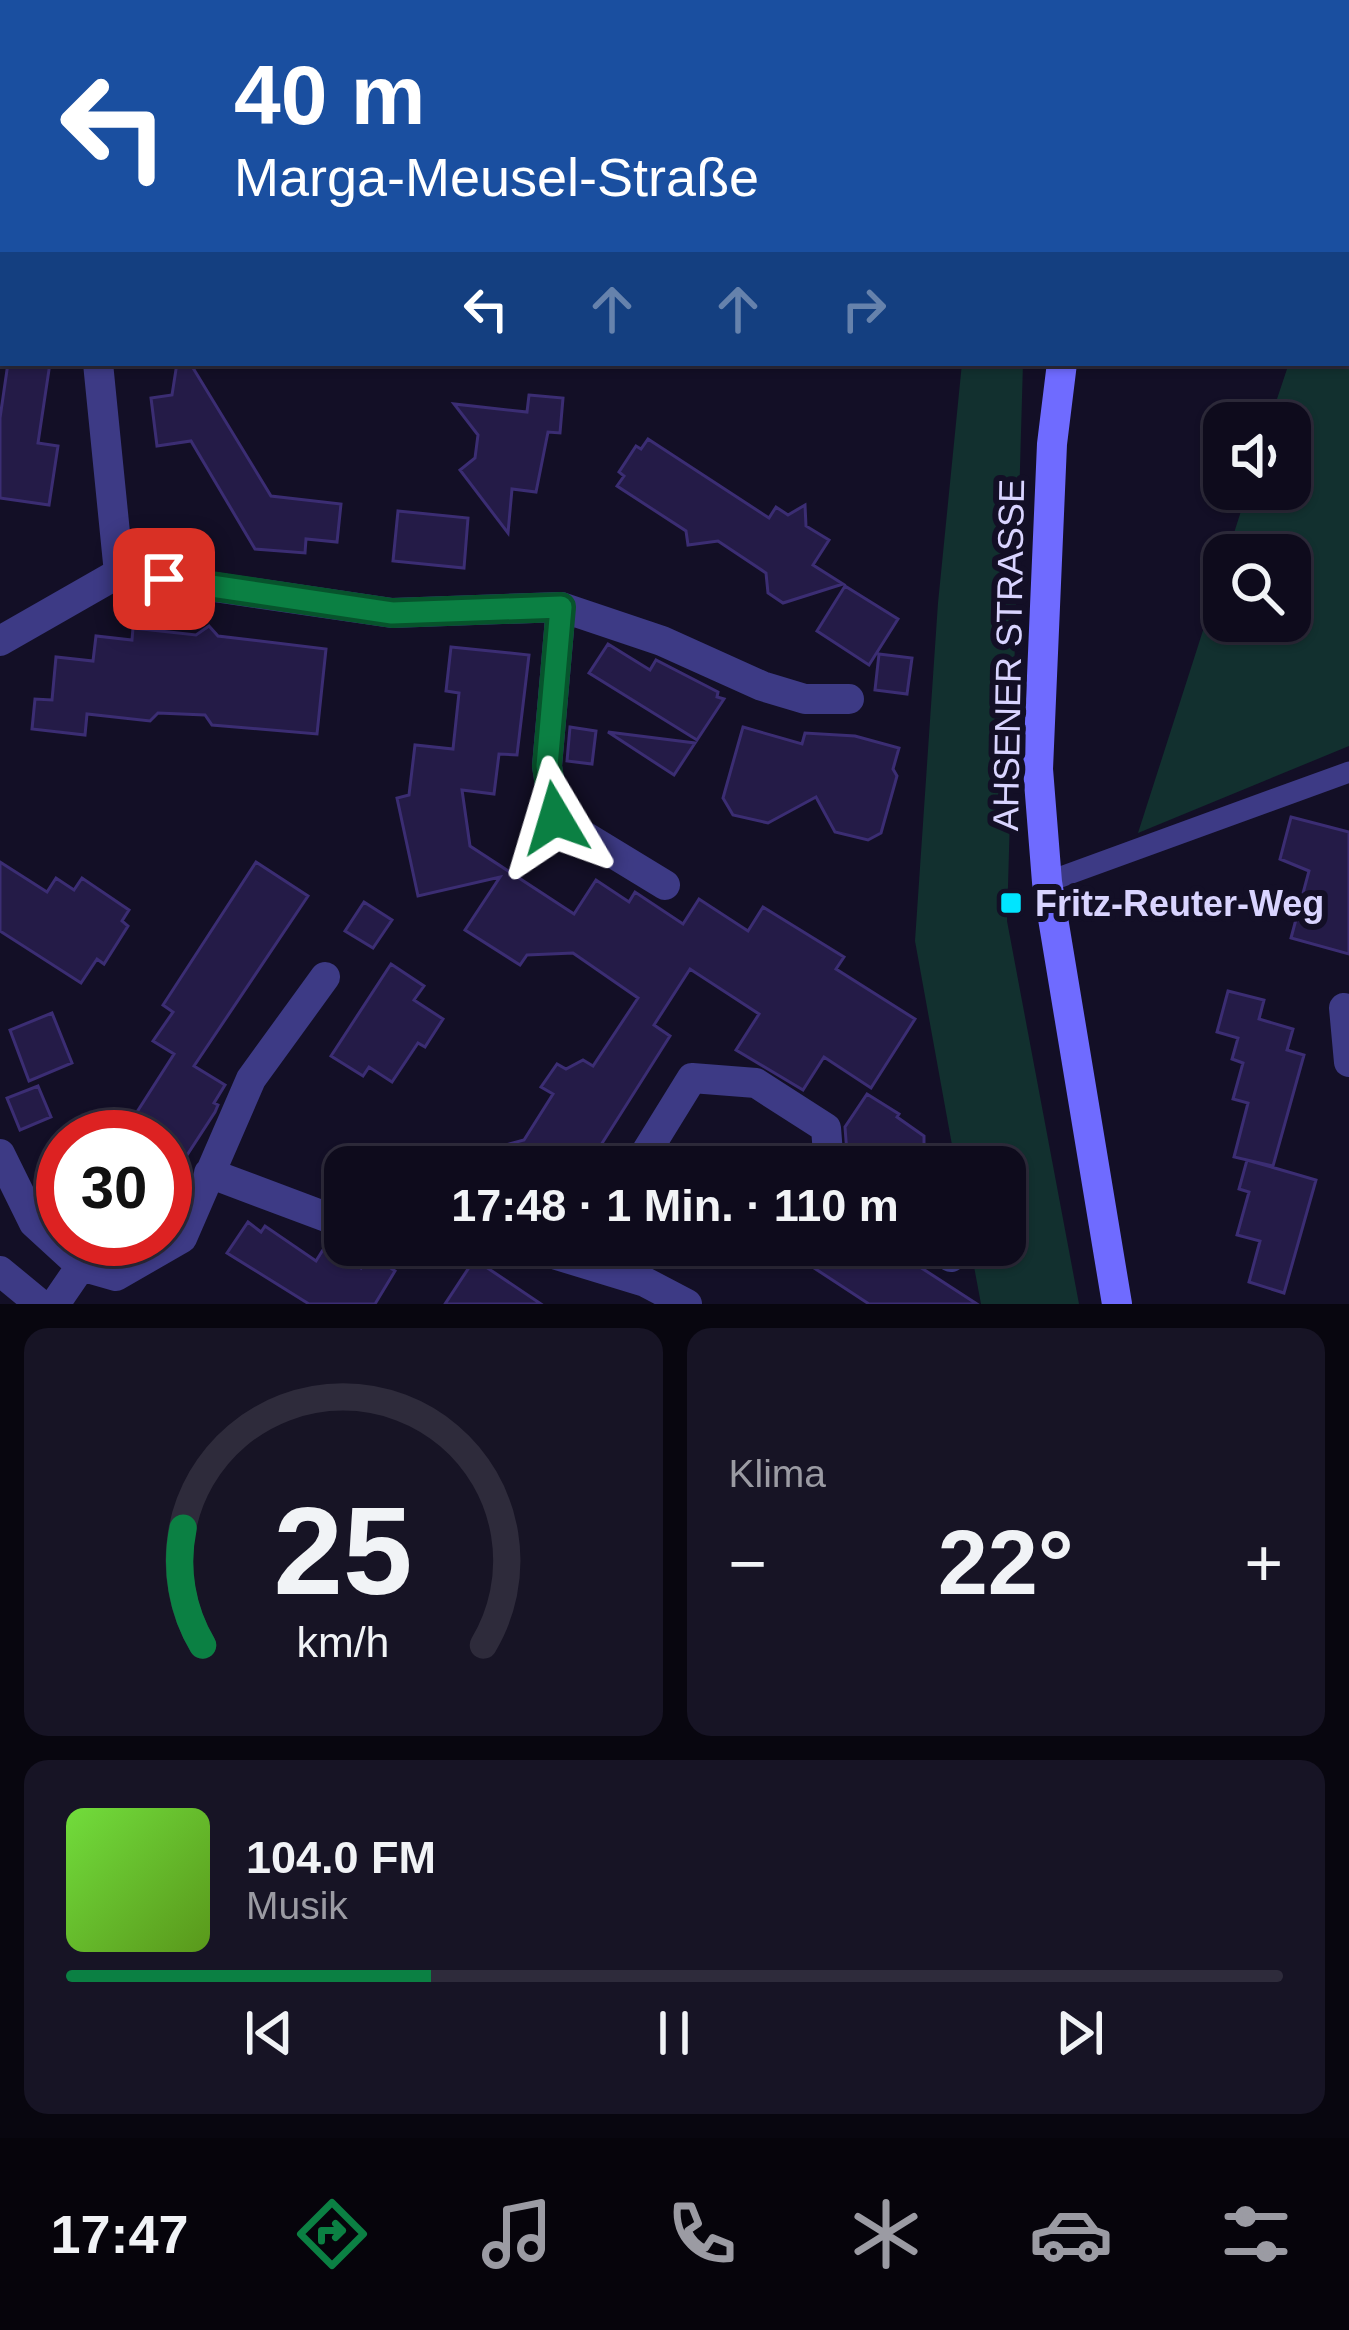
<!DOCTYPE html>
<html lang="de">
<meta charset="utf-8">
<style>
body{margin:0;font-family:Helvetica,sans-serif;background:#171425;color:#f1f3f6;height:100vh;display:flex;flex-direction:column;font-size:45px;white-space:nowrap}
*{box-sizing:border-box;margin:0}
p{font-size:39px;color:#9b9ba3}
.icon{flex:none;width:66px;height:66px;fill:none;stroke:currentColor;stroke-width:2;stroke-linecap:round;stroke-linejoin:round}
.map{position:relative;height:1304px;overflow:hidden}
.sheet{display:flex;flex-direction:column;gap:24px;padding:24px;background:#08060f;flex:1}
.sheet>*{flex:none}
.guide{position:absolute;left:0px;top:0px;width:1350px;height:366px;box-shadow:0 3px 9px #0004,0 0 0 3px #2e2b3b;background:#1a4fa0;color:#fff;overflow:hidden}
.tools{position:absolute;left:1203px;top:402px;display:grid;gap:24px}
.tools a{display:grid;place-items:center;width:108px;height:108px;border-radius:24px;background:#0e0b1c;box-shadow:0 3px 9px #0004,0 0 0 3px #2e2b3b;font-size:60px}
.speed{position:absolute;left:36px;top:1110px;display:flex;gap:24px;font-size:60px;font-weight:700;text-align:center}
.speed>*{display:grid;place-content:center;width:156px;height:156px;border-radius:50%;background:#0e0b1c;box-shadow:0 3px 9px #0004,0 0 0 3px #2e2b3b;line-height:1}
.speed .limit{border:18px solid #d22;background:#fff;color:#111}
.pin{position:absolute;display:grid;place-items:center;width:102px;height:102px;color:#fff;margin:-51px;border-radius:24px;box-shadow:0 6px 18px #0006}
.me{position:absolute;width:132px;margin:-66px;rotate:353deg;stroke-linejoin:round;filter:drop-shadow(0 0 9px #0008)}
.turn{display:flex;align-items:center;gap:42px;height:252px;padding:0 36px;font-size:54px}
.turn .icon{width:156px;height:156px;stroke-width:2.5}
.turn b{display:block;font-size:84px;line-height:102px}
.lanes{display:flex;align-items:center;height:114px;padding:0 36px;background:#0003;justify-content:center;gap:60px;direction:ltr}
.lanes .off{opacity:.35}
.big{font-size:90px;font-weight:700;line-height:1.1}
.sheet .tile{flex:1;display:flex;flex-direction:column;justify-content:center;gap:18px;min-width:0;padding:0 42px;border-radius:24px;background:#171425}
.sheet .dial{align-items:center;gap:0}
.dial svg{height:312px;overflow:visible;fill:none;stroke:#2e2b3b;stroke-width:7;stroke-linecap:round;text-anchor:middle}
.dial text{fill:#f1f3f6;stroke:none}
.song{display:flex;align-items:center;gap:36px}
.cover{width:144px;height:144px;border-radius:18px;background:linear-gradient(135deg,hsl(100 70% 55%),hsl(90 70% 35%))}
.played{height:12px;border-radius:6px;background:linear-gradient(90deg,#0b8043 30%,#2e2b3b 30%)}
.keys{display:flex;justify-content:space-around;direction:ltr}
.heat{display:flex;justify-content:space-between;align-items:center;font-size:66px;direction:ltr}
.sheet .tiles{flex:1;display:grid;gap:24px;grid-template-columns:1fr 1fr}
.tile:last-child{grid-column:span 2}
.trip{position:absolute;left:324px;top:1146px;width:702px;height:120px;border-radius:24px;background:#0e0b1c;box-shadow:0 3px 9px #0004,0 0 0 3px #2e2b3b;font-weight:700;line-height:120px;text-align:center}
.tab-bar{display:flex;height:192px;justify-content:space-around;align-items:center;background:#06040b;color:#9b9ba3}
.tab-bar .icon{width:84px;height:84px}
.tab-bar .on{color:#0b8043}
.tab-bar b{font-size:54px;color:#f1f3f6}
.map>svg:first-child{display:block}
.green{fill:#12302f}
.building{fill:#241b47;stroke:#3b2d73;stroke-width:3}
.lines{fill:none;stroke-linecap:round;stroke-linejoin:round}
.lane{stroke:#3d3a85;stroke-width:21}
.street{stroke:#3d3a85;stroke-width:30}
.secondary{stroke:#6f6bff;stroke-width:30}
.route-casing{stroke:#07532c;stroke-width:30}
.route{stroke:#0b8043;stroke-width:21}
.poi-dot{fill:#00e5ff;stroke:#130f26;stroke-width:4.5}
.labels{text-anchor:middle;stroke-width:12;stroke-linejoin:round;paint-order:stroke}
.street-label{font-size:36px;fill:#d9d4ff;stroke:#130f26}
.poi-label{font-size:36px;font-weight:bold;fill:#d9d4ff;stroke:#130f26;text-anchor:start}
</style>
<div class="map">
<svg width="1349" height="1304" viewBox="0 0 1349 1304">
<rect width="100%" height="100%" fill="#130f26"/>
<path class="green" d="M 800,0 L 1062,0 L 812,3 Z
M 1349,174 L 1349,746 L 1138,833 L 1224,565 L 1224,621 L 1290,621 L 1290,555 L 1227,555 L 1248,489 L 1290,489 L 1290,423 L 1269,423 L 1289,363 L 1347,363 Z
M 962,363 L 1023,363 L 1007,921 L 1079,1304 L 981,1304 L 970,1245 L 1005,1245 L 1005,1167 L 956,1167 L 915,941 L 938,603 Z"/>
<path class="building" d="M 8,363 L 50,363 L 38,443 L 58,446 L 49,505 L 0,498 L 0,418 Z
M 177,363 L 190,363 L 271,496 L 341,504 L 337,542 L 306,539 L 305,553 L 255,549 L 191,441 L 157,446 L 151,398 L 172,395 Z
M 529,395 L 563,398 L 560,433 L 548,432 L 536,492 L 512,489 L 508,533 L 460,470 L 475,458 L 478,435 L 454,404 L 527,412 Z
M 648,439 L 769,518 L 776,507 L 788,515 L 805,505 L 806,526 L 829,540 L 813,565 L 843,584 L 783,603 L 768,593 L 766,573 L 718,541 L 688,545 L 686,531 L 617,486 L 624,476 L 619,472 L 636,446 L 641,449 Z
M 398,511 L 468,518 L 464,568 L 393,561 Z
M 845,586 L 898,619 L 869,665 L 817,631 Z
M 209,626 L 218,636 L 326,649 L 317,734 L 212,725 L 205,715 L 158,713 L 150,721 L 87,714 L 85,735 L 32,729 L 35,699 L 52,700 L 56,657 L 93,661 L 96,636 L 132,640 L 133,628 L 196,635 Z
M 608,644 L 650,670 L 656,660 L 718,692 L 717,697 L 724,699 L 697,740 L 589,673 Z
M 451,647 L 529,655 L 517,755 L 499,754 L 494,794 L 462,790 L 470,846 L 574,914 L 596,880 L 629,902 L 635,892 L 683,924 L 699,899 L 748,931 L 763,907 L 844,957 L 836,969 L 915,1019 L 871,1088 L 824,1057 L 803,1090 L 736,1050 L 759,1014 L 690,969 L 654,1025 L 670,1036 L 587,1167 L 461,1167 L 460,1157 L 524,1140 L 553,1094 L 541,1087 L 557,1064 L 566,1069 L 583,1060 L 593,1066 L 638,998 L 573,953 L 527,955 L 520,965 L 465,930 L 500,877 L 418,896 L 397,798 L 409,795 L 415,745 L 453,749 L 459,693 L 446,691 Z
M 879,654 L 912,658 L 907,694 L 875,690 Z
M 570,727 L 596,731 L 592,764 L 567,761 Z
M 743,727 L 802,744 L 805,733 L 855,736 L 899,748 L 893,769 L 897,776 L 881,833 L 868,840 L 835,832 L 816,797 L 768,823 L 733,815 L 723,798 Z
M 608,732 L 695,743 L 674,775 Z
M 1291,817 L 1349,832 L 1349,954 L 1291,938 L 1309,871 L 1280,859 Z
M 0,862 L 47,892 L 56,878 L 74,890 L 82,878 L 129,910 L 122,921 L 128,926 L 104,964 L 97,959 L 81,983 L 0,931 Z
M 256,862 L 308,896 L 194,1066 L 225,1085 L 214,1103 L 218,1105 L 215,1112 L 165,1189 L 165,1137 L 121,1137 L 174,1054 L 153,1041 L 173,1012 L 163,1005 Z
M 364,902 L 392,920 L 373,948 L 345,931 Z
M 391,964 L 424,986 L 414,1000 L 443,1019 L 425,1047 L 418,1043 L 392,1082 L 369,1067 L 363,1076 L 331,1056 Z
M 1228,991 L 1264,1000 L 1259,1019 L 1293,1029 L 1287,1050 L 1304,1055 L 1273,1166 L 1234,1157 L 1248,1103 L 1233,1099 L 1243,1063 L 1232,1059 L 1238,1038 L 1217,1032 Z
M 52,1013 L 72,1063 L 29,1081 L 10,1030 Z
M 38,1086 L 51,1117 L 20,1130 L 7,1098 Z
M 867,1094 L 899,1114 L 897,1117 L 924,1136 L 924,1144 L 959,1167 L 848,1167 L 845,1127 Z
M 1247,1160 L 1316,1180 L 1284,1293 L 1249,1282 L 1260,1241 L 1237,1235 L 1249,1192 L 1239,1189 Z
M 248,1222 L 261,1232 L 265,1226 L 316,1261 L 326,1245 L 361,1268 L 369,1253 L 395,1271 L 375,1304 L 309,1304 L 227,1253 Z
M 779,1245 L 886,1245 L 977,1304 L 869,1304 Z
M 481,1265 L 486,1267 L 541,1304 L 445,1304 L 470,1266 Z"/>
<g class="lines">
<path class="lane" d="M 0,299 L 3,299
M 1047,882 L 1349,772"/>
<path class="street" d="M 0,63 L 3,64
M 98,363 L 119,573
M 561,607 L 547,766 L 555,818 L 665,885
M 0,641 L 119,573 L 392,613 L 561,607 L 662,641 L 762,686 L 805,699 L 849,699
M 1344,1008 L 1349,1062
M 0,1154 L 34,1223 L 81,1266 L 55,1304
M 637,1167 L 692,1078 L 756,1083 L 826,1128 L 829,1167
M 209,1173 L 345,1224
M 418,1245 L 432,1249 L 495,1245
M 524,1245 L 645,1282 L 687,1304
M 932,1245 L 951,1257
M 81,1266 L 116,1276 L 182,1238 L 251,1079 L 325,977
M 0,1271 L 40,1304"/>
<path class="secondary" d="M 1107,3 L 1107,0
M 1062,363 L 1052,444 L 1038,769 L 1047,882 L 1117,1304"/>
</g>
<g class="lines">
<defs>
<path id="route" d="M 164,579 L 392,613 L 561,607 L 547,766 L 555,818"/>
</defs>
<use href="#route" class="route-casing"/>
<use href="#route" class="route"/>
</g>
<rect class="poi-dot" x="999" y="891" width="24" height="24" rx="6"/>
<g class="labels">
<g class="street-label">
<text transform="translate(1008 655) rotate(-89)" y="13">AHSENER STRASSE</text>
</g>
<g class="poi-label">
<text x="1035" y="916">Fritz-Reuter-Weg</text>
</g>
</g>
</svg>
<div class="tools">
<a><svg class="icon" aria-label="sound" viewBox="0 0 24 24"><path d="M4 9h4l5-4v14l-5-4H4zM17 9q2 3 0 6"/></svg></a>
<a><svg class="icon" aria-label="search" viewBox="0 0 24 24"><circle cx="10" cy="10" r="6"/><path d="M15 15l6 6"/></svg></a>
</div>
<div class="speed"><div class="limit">30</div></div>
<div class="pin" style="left:164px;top:579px;background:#d93025"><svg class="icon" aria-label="arrive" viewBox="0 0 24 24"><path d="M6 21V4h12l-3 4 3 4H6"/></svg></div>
<svg class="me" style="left:555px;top:818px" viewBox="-20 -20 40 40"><path d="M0-17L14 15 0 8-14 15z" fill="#0b8043" stroke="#fff" stroke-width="4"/></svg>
<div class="trip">17:48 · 1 Min. · 110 m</div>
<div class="guide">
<div class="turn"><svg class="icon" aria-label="left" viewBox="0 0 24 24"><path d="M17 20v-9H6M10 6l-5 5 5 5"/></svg><div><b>40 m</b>Marga-Meusel-Straße</div></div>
<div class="lanes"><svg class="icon" aria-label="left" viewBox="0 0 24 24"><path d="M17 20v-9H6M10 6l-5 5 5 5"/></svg><svg class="icon off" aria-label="ahead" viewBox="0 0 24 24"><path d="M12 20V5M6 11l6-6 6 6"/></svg><svg class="icon off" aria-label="ahead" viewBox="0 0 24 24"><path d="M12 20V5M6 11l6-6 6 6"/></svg><svg class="icon off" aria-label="right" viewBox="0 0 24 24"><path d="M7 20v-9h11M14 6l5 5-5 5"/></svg></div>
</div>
</div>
<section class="sheet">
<div class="tiles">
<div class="tile dial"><svg viewBox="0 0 100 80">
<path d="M14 69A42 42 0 1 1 86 69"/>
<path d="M14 69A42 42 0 0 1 9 39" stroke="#0b8043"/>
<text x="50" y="56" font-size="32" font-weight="700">25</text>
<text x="50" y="72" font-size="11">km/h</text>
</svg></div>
<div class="tile"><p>Klima</p>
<div class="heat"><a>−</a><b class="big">22°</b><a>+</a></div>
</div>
<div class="tile">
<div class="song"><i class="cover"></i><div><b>104.0 FM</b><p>Musik</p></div></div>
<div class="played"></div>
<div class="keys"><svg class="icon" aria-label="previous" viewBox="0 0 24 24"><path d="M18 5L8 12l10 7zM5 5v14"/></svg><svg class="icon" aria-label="pause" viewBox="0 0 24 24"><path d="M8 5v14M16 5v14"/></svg><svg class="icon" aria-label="next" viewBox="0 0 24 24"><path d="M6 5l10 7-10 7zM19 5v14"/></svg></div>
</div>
</div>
</section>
<nav class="tab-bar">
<b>17:47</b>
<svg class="icon on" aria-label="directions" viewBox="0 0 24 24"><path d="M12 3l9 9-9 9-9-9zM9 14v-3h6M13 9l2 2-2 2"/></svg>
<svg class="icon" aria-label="music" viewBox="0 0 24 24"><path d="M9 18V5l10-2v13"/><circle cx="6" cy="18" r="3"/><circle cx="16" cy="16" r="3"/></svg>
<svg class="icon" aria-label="phone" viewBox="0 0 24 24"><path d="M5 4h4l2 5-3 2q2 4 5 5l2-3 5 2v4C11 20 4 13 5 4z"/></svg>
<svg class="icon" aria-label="climate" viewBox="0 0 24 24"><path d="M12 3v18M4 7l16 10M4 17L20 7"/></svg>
<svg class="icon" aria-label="car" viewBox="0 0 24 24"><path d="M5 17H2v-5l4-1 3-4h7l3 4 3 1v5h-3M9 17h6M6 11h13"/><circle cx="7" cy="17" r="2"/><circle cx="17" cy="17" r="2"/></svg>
<svg class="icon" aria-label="filters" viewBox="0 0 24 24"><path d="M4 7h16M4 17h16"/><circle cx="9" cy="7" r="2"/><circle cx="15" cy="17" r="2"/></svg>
</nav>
